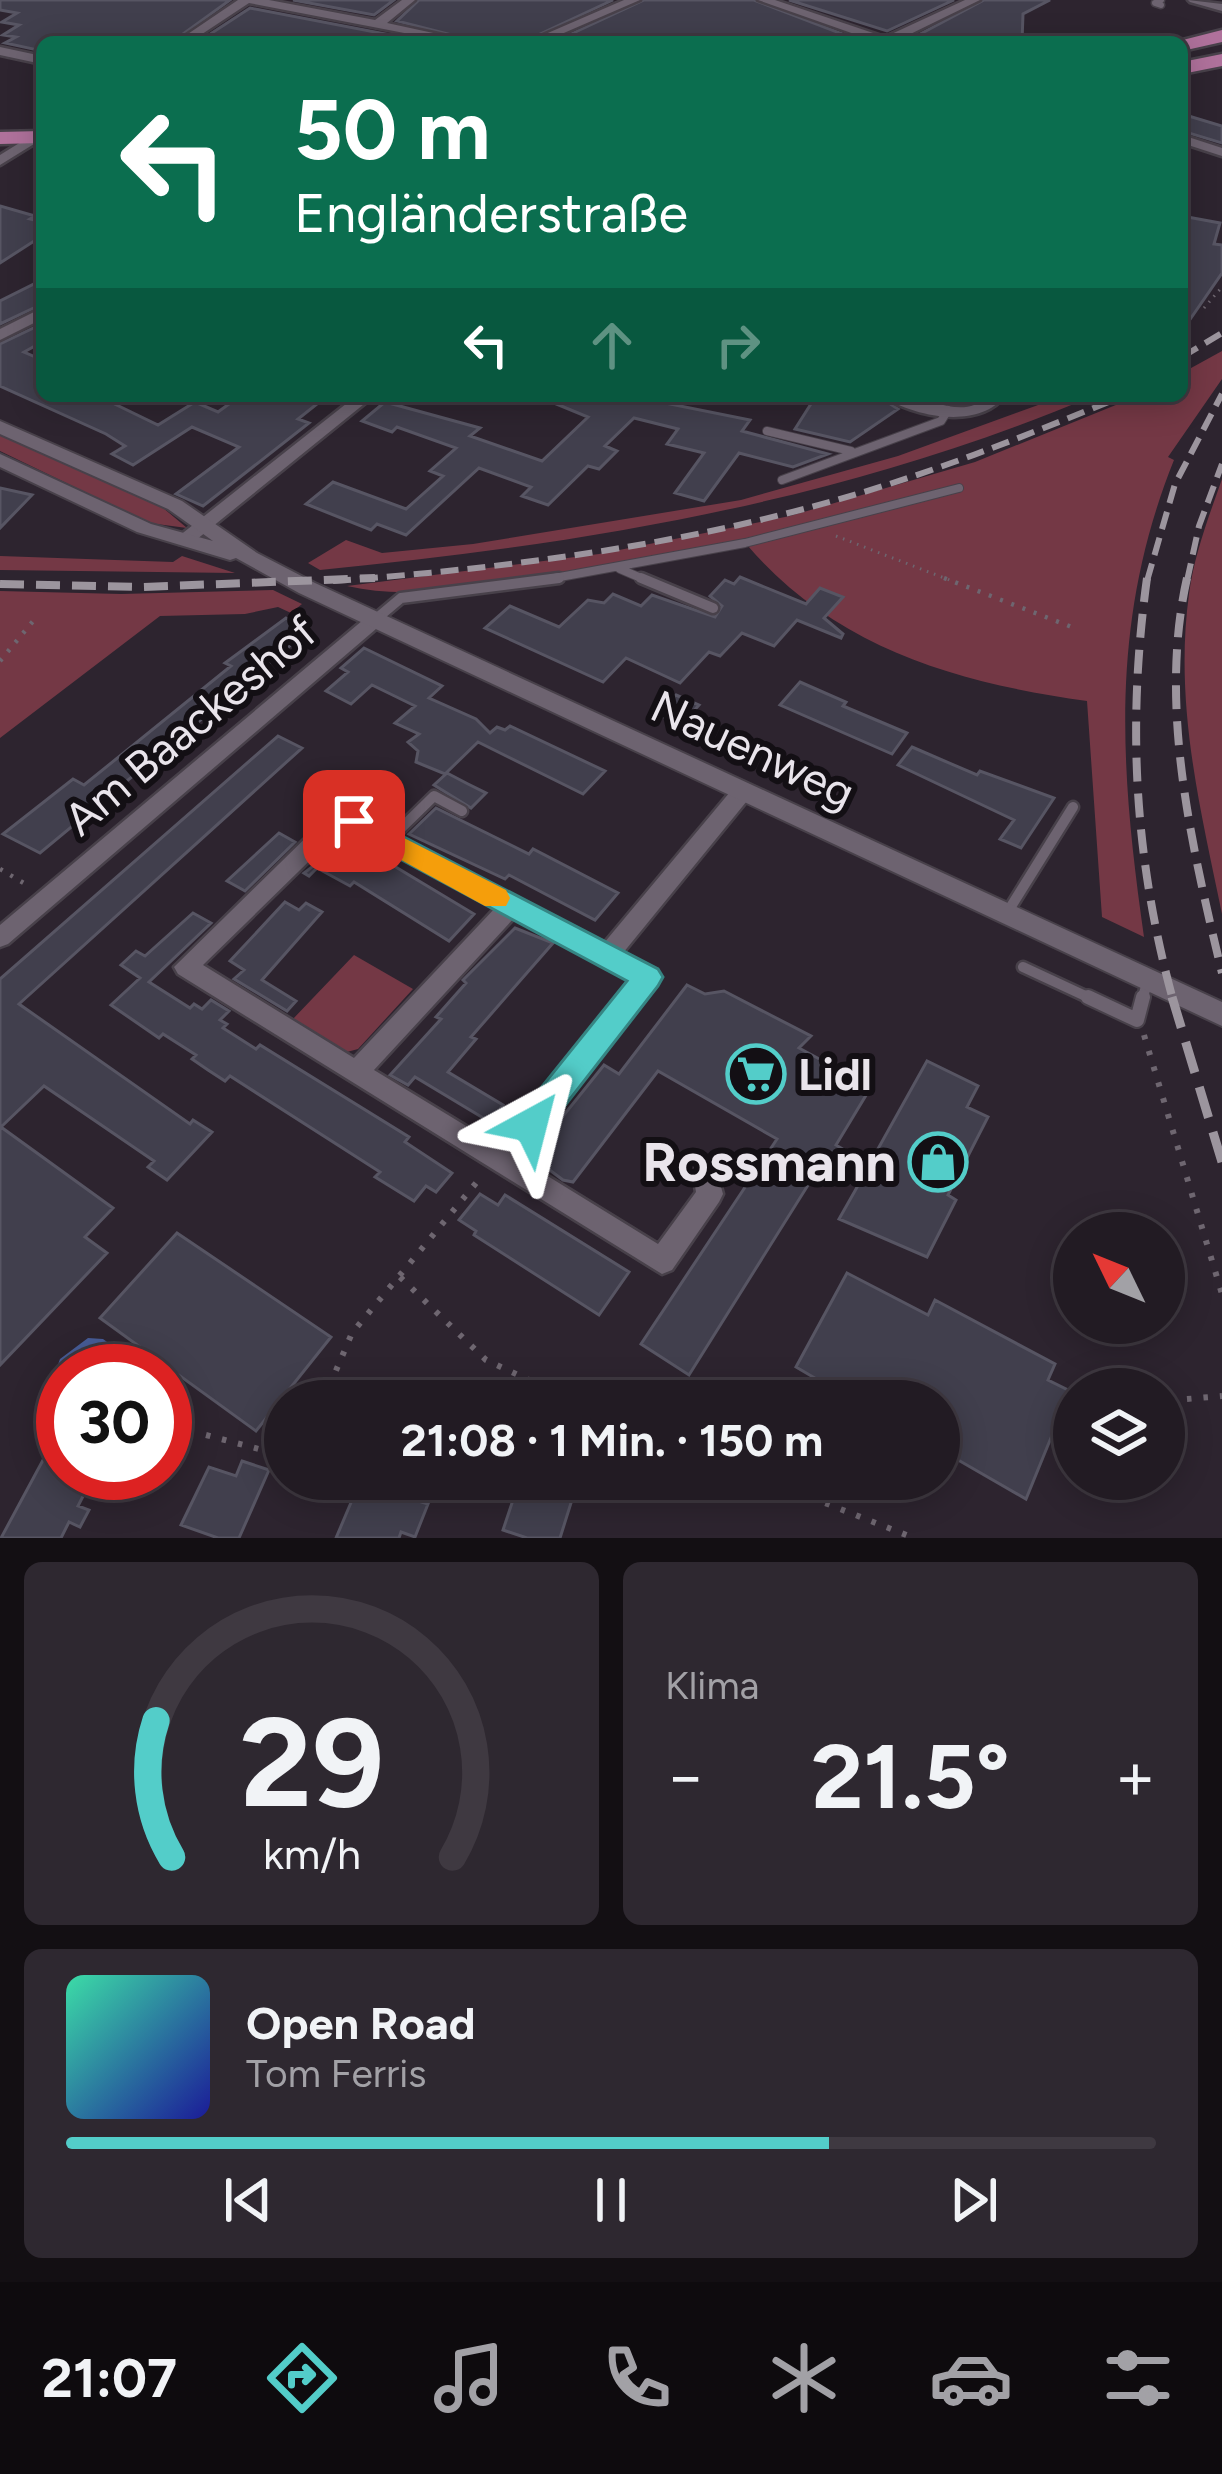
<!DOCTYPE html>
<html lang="de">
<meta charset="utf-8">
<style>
body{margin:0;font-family:Figtree,sans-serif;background:#2e2830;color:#f1f3f6;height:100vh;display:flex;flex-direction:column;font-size:45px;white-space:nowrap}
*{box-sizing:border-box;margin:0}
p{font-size:39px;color:#a2a1a6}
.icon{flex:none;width:66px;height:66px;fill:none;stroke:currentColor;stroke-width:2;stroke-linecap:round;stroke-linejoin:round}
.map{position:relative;height:1538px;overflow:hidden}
.side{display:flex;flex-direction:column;gap:24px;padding:24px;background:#130f13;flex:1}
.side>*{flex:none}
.banner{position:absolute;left:36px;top:36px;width:1152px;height:366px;border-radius:18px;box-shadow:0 6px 30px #0003,0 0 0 3px #3f3941;background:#0b6e4f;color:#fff;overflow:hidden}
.needle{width:78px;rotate:313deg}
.fabs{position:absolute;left:1053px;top:1212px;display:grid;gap:24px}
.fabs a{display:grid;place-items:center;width:132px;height:132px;border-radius:50%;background:#221b23;box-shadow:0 6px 30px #0003,0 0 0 3px #3f3941;font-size:60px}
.speed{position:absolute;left:36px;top:1344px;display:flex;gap:24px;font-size:60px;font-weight:700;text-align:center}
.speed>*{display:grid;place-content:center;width:156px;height:156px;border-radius:50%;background:#221b23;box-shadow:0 6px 30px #0003,0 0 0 3px #3f3941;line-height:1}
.speed .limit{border:18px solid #d22;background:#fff;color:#111}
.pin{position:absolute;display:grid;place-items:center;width:102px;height:102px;color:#fff;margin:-51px;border-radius:24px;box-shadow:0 6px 18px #0006}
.me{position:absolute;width:132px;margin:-66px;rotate:38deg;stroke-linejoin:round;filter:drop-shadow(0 0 9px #0008)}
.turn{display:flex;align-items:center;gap:42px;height:252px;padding:0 60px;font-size:54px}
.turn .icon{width:156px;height:156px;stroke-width:2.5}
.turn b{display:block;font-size:84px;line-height:102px}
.lanes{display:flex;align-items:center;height:114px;padding:0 60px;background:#0003;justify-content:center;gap:60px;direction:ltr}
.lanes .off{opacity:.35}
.big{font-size:90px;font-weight:700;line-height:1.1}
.side .tile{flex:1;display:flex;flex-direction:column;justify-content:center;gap:18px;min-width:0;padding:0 42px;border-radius:18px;background:#2e2830}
.side .dial{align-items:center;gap:0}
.dial svg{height:312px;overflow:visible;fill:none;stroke:#3f3941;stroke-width:7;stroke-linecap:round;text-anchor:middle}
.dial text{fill:#f1f3f6;stroke:none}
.song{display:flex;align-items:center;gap:36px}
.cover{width:144px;height:144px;border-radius:18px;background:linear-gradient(135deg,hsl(160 70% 55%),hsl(240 70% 35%))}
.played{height:12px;border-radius:6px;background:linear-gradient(90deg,#53cdc9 70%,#3f3941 70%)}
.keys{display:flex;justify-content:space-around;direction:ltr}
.heat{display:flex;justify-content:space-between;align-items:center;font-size:66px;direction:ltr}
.side .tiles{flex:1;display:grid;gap:24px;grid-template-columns:1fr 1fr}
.tile:last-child{grid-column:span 2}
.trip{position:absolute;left:264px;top:1380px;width:696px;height:120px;border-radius:60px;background:#221b23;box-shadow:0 6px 30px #0003,0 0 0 3px #3f3941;font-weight:700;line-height:120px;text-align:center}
.tab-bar{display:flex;height:192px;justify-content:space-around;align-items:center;background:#0e0b0e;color:#a2a1a6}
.tab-bar .icon{width:84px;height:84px}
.tab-bar .active{color:#53cdc9}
.tab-bar b{font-size:54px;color:#f1f3f6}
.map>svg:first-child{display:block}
.green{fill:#743845}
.water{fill:#475c97}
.building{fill:#413f4d;stroke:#575563;stroke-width:3}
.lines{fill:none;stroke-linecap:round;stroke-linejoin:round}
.service-far3-casing{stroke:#48414a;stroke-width:9}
.service-far2-casing{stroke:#48414a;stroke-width:10}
.service-far1-casing{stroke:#48414a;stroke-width:15}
.service-casing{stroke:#48414a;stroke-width:18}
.minor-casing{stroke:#48414a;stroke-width:5}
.tertiary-casing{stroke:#48414a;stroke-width:4}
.primary-casing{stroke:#48414a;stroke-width:5}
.path-far2{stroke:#6e6670;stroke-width:3;stroke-dasharray:1.5 6;stroke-linecap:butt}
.path-far1{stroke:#6e6670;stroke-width:4.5;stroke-dasharray:3 9;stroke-linecap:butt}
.path{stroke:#6e6670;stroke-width:6;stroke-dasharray:4.5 12;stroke-linecap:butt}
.service-far3{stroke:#6d6370;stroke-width:6}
.service-far2{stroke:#6d6370;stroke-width:8}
.service-far1{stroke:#6d6370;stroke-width:10}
.service{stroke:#6d6370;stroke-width:14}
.minor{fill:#6d6370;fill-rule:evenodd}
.tertiary{fill:#6d6370;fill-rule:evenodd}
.primary{fill:#af719b;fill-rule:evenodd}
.rail-far2{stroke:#9c959e;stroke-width:6;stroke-dasharray:18 9;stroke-linecap:butt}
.rail-far1{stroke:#9c959e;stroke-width:8;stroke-dasharray:24 12;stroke-linecap:butt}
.rail{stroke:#9c959e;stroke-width:9;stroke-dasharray:32 15;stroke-linecap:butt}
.route{fill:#53cdc9;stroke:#368583;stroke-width:3}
.slow{fill:#f59e0b}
.labels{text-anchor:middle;stroke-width:12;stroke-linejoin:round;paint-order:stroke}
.street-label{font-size:45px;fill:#e9e4eb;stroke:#130f14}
.poi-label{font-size:45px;font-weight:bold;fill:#e9e4eb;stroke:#130f14;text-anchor:start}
.near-poi-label{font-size:54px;font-weight:bold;fill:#e9e4eb;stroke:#130f14;text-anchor:end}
</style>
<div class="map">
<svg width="1222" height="1538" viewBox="0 0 1222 1538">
<rect width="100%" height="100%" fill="#2d242f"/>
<path class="green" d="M 1222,351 L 1222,379 L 1168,457 L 1174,460 C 1109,622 1120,768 1144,937 L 1102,917 L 1087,701 C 958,683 836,648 748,546 L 962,489 C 818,523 675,557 529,578 C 467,587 407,600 347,586 L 599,554 L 790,516 L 975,462 L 1138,396 L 1182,396 L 1182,373 Z
M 1063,396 L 1093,396 C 844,501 587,544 320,570 L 308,563 L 346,540 L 382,553 L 473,544 L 741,500 L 898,456 Z
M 0,432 L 162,507 L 187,528 L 149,523 L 0,451 Z
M 1222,479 L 1222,914 C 1200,807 1174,704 1189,594 C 1194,555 1209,516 1222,479 Z
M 0,556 L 173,562 L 182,556 L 235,573 L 0,570 Z
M 273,590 L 302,604 L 291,613 L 278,607 L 245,614 L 160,616 L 0,738 L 0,591 L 121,594 Z
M 354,955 L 413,989 L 358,1049 L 347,1052 L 292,1020 Z"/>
<path class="water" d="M 88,1338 L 103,1339 L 147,1371 L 63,1371 L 63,1384 L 54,1375 L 60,1359 Z"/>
<path class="building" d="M 0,0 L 230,0 L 172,42 L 42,42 L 42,51 L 5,43 L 16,37 L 3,35 L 19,25 L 2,22 L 17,13 L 0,10 Z
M 293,0 L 394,0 L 374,15 Z
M 419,0 L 613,0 L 523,42 L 479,42 L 397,21 Z
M 644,0 L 754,0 L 858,40 L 554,42 Z
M 789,0 L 954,0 L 887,31 Z
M 984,0 L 1050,0 L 1023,14 L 1022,42 L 911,39 Z
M 250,8 L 427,42 L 198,42 Z
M 1182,114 L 1222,126 L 1222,143 L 1182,131 Z
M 0,206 L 35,216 L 30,219 L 42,222 L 42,236 L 0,263 Z
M 1182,216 L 1220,223 L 1214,244 L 1222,245 L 1222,273 L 1182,331 Z
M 42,280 L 42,304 L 0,324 L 0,301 Z
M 42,324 L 42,342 L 24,352 L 42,360 L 42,396 L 98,396 L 158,425 L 195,402 L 218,412 L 240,396 L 327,396 L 298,419 L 309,423 L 203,506 L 176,494 L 239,447 L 192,427 L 133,465 L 112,454 L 125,446 L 106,434 L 0,386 L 0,344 Z
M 537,396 L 664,396 L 660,402 L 750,420 L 742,431 L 828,454 L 793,467 L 739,453 L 704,501 L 675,493 L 704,453 L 667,444 L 678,429 L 634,418 L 605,446 L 617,451 L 599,469 L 588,466 L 548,505 L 522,496 L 531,487 L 479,468 L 406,535 L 377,524 L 371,530 L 306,504 L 333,482 L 406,509 L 443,476 L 430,471 L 456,448 L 397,427 L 392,432 L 362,421 L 385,402 L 480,428 L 470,436 L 542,461 L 588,417 Z
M 816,396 L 878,396 L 898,409 L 850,442 L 795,429 Z
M 0,488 L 32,495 L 0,528 Z
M 740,577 L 806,604 L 820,588 L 843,597 L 824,618 L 843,634 L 841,638 L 797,620 L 774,646 L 742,633 L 720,656 L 709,652 L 680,683 L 626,658 L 603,682 L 485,628 L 510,606 L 559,627 L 588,600 L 604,603 L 613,594 L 641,606 L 652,595 L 715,617 L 722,606 L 710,596 L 725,580 L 734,584 Z
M 286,618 L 309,630 L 40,853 L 3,834 L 73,779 L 84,785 L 231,666 L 225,663 Z
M 364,648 L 442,686 L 429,698 L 476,719 L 490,733 L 497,727 L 505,730 L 510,726 L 605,771 L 583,794 L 478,742 L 445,774 L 416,762 L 418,751 L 408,742 L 419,734 L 395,723 L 415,706 L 372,685 L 351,704 L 326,691 L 348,672 L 341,668 Z
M 800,682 L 846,702 L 843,706 L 907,733 L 892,754 L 780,705 Z
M 676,695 L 699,705 L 681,725 L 657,714 Z
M 278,736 L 302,748 L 19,1004 L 190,1124 L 193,1120 L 212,1132 L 167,1180 L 148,1167 L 154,1161 L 44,1086 L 1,1127 L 113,1208 L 85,1237 L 107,1253 L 0,1365 L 0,979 Z
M 912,747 L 977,775 L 980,771 L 1054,798 L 1021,848 L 1000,839 L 1014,820 L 898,765 Z
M 447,773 L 468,784 L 486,793 L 471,808 L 434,785 Z
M 436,808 L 529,854 L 533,849 L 618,893 L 595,920 L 509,875 L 505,879 L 409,834 Z
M 279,833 L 295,842 L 245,891 L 227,881 Z
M 343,843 L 376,861 L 379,857 L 474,914 L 449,941 L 354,882 L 350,886 L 317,868 L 309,876 L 304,873 Z
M 285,902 L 299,910 L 306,903 L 322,912 L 262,980 L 296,1001 L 287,1011 L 234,979 L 244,970 L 230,961 Z
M 193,913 L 211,923 L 149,982 L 190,1008 L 194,1004 L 202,1009 L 211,1000 L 229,1011 L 220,1020 L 227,1024 L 223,1028 L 256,1049 L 260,1045 L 409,1137 L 405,1142 L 452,1173 L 436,1192 L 426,1186 L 414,1201 L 375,1177 L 380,1172 L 230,1076 L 225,1081 L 208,1070 L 192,1059 L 196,1055 L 163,1034 L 159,1038 L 111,1005 L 140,978 L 121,965 L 136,951 L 145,956 Z
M 515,928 L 553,943 L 471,1037 L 476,1039 L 448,1072 L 503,1105 L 490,1122 L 415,1077 L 408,1085 L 390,1075 L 441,1019 L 436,1017 L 466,983 L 463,980 Z
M 687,985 L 705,994 L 724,991 L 811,1036 L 799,1048 L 871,1087 L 836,1145 L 869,1165 L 927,1061 L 978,1086 L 967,1107 L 988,1117 L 948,1195 L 956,1200 L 927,1257 L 839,1219 L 860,1182 L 820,1166 L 689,1375 L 641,1344 L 777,1139 L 658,1071 L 573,1182 L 563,1180 L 531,1156 L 604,1065 L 619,1074 Z
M 480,1194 L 498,1205 L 505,1195 L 629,1272 L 599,1315 L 474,1235 L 476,1231 L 459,1220 Z
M 177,1233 L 331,1337 L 256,1431 L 100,1318 Z
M 847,1273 L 928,1315 L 935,1300 L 1055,1364 L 1048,1380 L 1070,1391 L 1026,1499 L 939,1449 L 939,1401 L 854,1401 L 796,1367 Z
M 63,1423 L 63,1473 L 95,1473 L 78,1506 L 89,1510 L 80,1527 L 69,1522 L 61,1538 L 1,1538 Z
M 242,1461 L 269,1470 L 239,1538 L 218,1538 L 181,1525 L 209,1467 L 236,1476 Z
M 361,1479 L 422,1479 L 415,1500 L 428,1504 L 415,1537 L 401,1532 L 399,1538 L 336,1538 Z
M 520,1479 L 567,1479 L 565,1484 L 576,1487 L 560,1538 L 527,1538 L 503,1530 Z"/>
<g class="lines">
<defs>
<path id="service-far3" d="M 1161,0 L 1155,3 L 1161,5"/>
<path id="service-far2" d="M 767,431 L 851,451
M 782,480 L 941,421 L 948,410
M 620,569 L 648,581
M 538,581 L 745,543 L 959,488"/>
<path id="service-far1" d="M 641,578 L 713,608
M 376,619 L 401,598 L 559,578
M 389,840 L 434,796 L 462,811
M 1007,913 L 1073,807
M 1023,967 L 1094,1000
M 1142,1000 L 1148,980"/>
<path id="service" d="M 1088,997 L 1137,1020 L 1143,997"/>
<path id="minor" d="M 238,0 L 269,0 L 375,20 L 402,0 L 415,0 L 387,23 L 475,42 L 451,42 L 249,3 L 190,42 L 176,42 Z
M 624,0 L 640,0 L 543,42 L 527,42 Z
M 758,0 L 775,0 L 885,37 L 965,0 L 980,0 L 894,42 L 877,42 Z
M 1188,0 L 1222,4 L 1222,11 L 1190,2 Z
M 0,47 L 42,56 L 42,64 L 0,55 Z
M 42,129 L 42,139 L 0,165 L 0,155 Z
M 1182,135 L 1222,148 L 1222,156 L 1182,143 Z
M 42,308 L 42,319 L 0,340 L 0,329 Z
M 356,396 L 374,396 L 191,544 L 179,544 L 176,540 L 179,536 Z
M 882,396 C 892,396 902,395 912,397 C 938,402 966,418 988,396 L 1005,396 C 978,430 914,417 882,396 Z
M 376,613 L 383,615 L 386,619 L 383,623 L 8,944 L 0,947 L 0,925 L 369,615 Z
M 743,783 L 754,791 L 751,796 L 623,953 L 655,970 L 659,977 L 655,984 L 520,1159 L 658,1244 L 696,1192 L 693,1173 L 697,1165 L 706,1161 L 715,1165 L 723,1194 L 719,1202 L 672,1270 L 662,1274 L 178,974 L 174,967 L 327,817 L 354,813 L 604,943 L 735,786 ZM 351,829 L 496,907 L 354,1058 L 203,965 L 341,830 ZM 515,917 L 631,980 L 499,1146 L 374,1070 Z"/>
<path id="tertiary" d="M 0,421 L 182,501 L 257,553 L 315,583 L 1222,1002 L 1222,1026 L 299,593 L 236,558 L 230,560 L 137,532 L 0,467 L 0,454 L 151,524 L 213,541 L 168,509 L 0,434 Z"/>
<path id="primary" d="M 1222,30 L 1222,42 L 1182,51 L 1182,42 L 1175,42 Z
M 1222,54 L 1222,66 L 1182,74 L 1182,62 Z
M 42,131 L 42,143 L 0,144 L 0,132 Z"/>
</defs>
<use href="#service-far3" class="service-far3-casing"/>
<use href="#service-far2" class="service-far2-casing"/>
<use href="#service-far1" class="service-far1-casing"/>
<use href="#service" class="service-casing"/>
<use href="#minor" class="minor-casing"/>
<use href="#tertiary" class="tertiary-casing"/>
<use href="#primary" class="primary-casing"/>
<path class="path-far2" d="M 1204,308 L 1222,287
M 836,536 L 952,581"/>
<path class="path-far1" d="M 944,578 L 1077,629
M 0,661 L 34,620
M 0,869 L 27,885"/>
<path class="path" d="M 1144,1035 L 1222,1294
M 400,1277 L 486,1360 L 574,1401
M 1187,1399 L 1222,1396
M 323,1401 L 352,1333 L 481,1177
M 206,1435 L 285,1456
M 764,1479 L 914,1538"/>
<use href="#service-far3" class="service-far3"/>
<use href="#service-far2" class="service-far2"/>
<use href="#service-far1" class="service-far1"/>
<use href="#service" class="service"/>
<use href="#minor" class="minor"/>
<use href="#tertiary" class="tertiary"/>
<use href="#primary" class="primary"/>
<path class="rail-far2" d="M 1182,357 L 1222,333
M 333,581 C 510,568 687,545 857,494 C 948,467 1035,432 1123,396
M 1147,581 L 1175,484 L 1222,394
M 1187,581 L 1199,526 L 1222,464"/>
<path class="rail-far1" d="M 1147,578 C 1127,724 1134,857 1173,1000
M 1187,578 C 1158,707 1192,847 1222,973
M 0,584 L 142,587 L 375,578"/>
<path class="rail" d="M 1172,997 L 1222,1162"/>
</g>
<path class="route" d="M 354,811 L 658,969 L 663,977 L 658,986 L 542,1135 L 531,1140 L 519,1135 L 514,1125 L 519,1115 L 627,981 L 344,829 L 340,821 L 344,814 Z"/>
<path class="slow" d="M 404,838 L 506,890 L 510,898 L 506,906 L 485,906 L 394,856 L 390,848 L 394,841 Z"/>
<defs>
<symbol id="supermarket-ring" viewBox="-11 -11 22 22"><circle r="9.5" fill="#130f14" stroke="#53cdc9" stroke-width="1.5"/><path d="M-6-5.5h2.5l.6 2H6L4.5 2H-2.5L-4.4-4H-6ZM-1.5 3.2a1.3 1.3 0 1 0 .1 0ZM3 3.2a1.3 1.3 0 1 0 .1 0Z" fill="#53cdc9"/></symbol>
<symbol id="shop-ring" viewBox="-11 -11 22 22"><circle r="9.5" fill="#130f14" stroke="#53cdc9" stroke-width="1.5"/><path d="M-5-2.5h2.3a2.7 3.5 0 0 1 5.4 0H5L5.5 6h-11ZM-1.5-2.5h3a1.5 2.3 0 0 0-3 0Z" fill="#53cdc9"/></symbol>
</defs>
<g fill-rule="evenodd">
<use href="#supermarket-ring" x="723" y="1041" width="66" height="66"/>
<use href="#shop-ring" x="905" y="1129" width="66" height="66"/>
</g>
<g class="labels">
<g class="street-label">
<text transform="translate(190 725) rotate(-40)" y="16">Am Baackeshof</text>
<text transform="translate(753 749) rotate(25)" y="16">Nauenweg</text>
</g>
<g class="poi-label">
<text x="798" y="1090">Lidl</text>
</g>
<g class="near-poi-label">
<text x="896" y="1181">Rossmann</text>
</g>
</g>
</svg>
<div class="fabs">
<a><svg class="needle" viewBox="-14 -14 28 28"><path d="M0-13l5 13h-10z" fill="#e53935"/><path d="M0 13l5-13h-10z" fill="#a2a1a6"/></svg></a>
<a><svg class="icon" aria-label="layers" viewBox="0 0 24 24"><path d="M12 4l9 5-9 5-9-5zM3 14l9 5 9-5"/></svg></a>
</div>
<div class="speed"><div class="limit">30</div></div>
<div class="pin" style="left:354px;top:821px;background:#d93025"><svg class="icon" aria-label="arrive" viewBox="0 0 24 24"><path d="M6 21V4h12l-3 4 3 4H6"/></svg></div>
<svg class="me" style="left:531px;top:1125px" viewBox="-20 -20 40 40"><path d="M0-17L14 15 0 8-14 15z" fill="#53cdc9" stroke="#fff" stroke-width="4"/></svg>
<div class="trip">21:08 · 1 Min. · 150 m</div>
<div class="banner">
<div class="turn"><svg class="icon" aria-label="left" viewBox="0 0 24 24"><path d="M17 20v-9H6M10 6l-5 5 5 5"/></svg><div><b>50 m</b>Engländerstraße</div></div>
<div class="lanes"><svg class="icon" aria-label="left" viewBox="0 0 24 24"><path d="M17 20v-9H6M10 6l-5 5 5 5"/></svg><svg class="icon off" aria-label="ahead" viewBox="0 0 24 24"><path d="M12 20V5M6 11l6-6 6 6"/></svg><svg class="icon off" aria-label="right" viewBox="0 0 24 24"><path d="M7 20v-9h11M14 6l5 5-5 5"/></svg></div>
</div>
</div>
<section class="side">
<div class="tiles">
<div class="tile dial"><svg viewBox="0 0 100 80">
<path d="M14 69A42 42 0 1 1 86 69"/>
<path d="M14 69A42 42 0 0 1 10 34" stroke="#53cdc9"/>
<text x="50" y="56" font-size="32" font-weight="700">29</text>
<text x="50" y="72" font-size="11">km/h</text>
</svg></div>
<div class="tile"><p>Klima</p>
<div class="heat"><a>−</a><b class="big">21.5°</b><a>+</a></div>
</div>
<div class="tile">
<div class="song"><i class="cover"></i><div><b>Open Road</b><p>Tom Ferris</p></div></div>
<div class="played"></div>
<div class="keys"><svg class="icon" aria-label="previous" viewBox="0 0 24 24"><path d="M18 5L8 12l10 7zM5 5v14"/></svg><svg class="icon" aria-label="pause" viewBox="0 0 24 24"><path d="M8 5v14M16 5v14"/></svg><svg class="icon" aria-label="next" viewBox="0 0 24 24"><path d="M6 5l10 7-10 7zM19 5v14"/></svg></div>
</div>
</div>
</section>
<nav class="tab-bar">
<b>21:07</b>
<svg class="icon active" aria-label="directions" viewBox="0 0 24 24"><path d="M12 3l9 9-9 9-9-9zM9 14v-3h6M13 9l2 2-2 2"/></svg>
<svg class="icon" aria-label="music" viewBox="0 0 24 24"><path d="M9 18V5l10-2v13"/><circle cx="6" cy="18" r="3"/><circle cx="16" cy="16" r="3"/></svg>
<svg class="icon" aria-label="phone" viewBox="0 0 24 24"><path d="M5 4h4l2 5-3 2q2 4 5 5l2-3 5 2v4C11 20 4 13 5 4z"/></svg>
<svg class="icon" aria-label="climate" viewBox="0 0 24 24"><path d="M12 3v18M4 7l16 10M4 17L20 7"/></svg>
<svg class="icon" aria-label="car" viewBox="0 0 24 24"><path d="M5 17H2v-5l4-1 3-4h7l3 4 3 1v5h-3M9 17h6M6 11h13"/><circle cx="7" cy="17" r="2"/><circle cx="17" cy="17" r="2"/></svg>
<svg class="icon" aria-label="filters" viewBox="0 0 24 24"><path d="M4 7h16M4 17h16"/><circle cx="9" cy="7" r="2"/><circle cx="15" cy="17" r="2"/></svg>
</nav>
